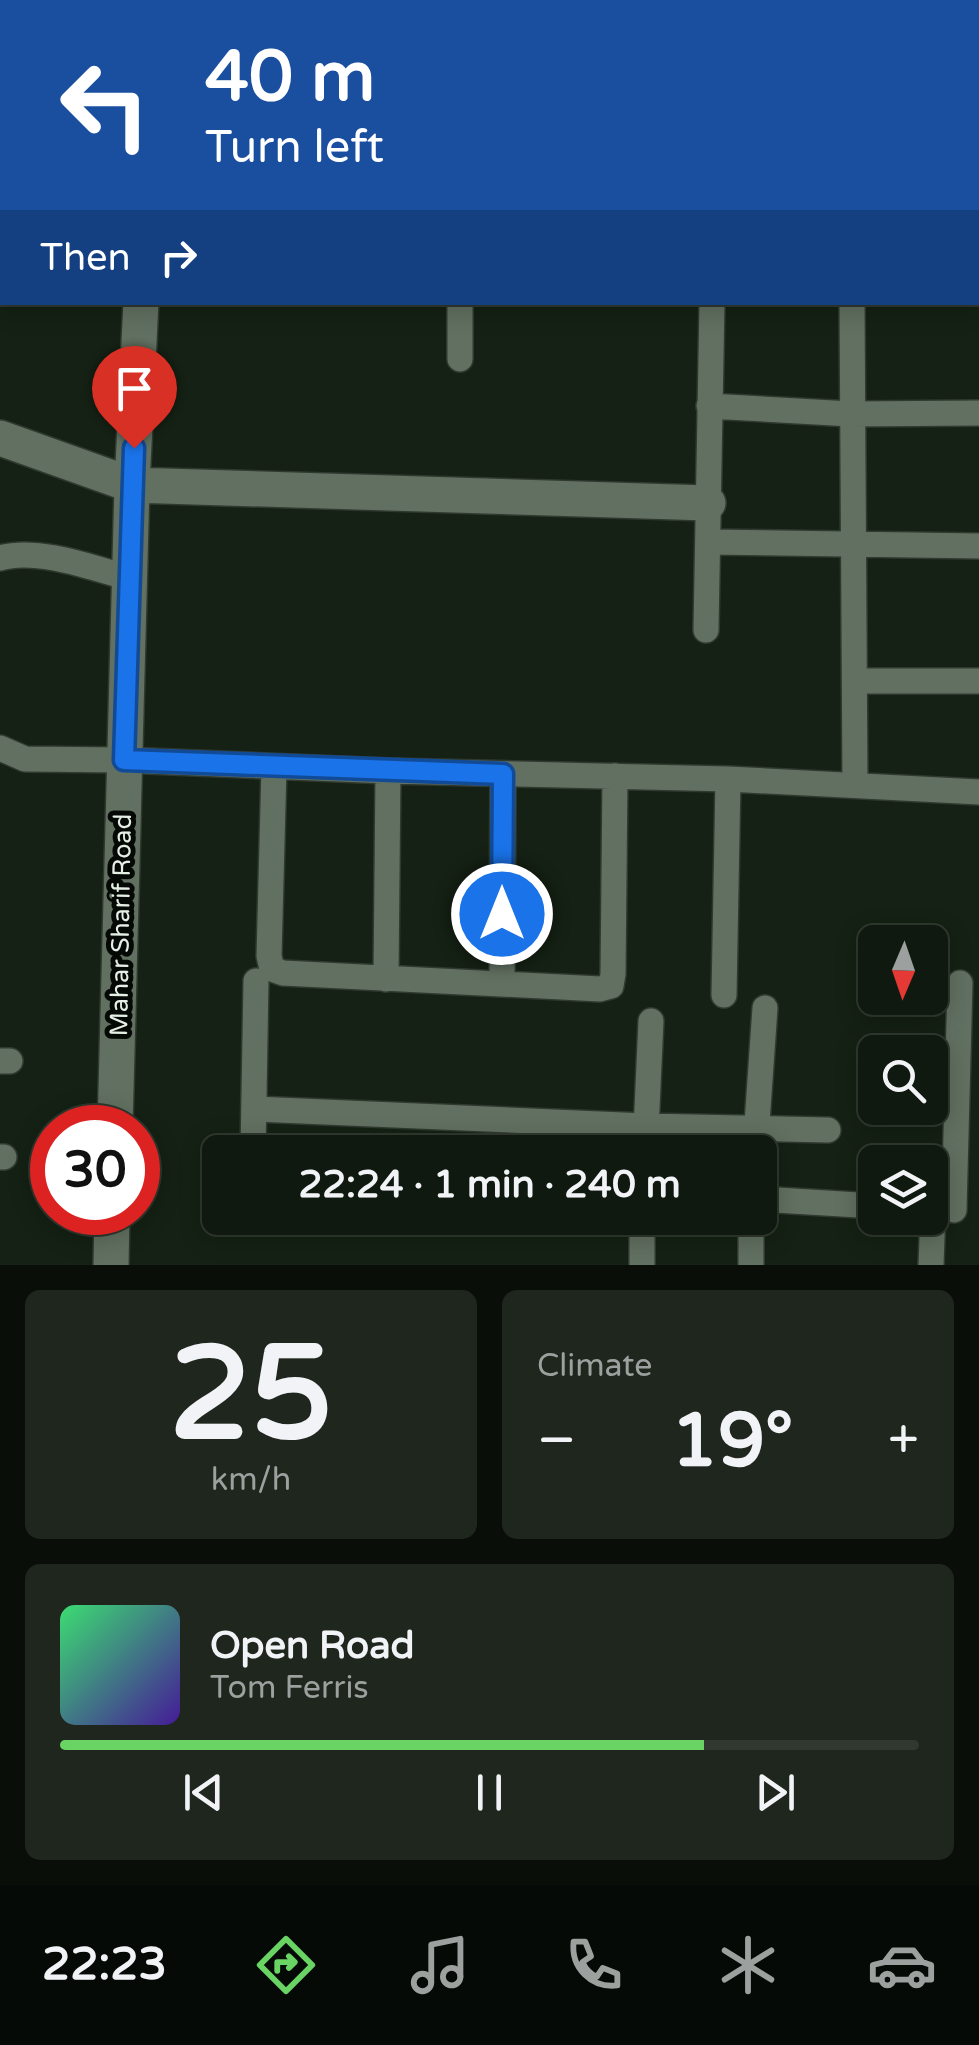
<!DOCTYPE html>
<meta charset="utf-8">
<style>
body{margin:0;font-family:"Varela Round",sans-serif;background:#1e261d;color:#f1f3f6;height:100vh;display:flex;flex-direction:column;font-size:38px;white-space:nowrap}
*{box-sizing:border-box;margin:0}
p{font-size:32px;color:#9ca09e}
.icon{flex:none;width:55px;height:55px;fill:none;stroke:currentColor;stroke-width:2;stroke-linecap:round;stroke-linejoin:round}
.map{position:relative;height:1265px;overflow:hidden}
.side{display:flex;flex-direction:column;gap:25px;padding:25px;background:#090e08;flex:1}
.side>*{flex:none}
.guide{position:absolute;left:0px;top:0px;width:980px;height:305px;box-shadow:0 5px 25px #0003,0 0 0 2px #30382f;background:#1a4fa0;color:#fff;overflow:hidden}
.needle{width:65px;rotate:182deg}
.fabs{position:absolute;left:858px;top:925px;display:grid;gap:20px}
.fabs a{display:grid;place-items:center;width:90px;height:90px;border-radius:15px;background:#10190f;box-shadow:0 5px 25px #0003,0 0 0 2px #30382f;font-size:50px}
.speed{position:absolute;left:30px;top:1105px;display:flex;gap:20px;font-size:50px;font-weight:700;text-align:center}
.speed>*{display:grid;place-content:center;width:130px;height:130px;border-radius:50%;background:#10190f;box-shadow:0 5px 25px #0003,0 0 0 2px #30382f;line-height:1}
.speed .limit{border:15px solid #d22;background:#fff;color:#111}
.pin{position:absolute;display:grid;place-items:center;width:85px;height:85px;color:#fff;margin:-102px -42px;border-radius:50% 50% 50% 0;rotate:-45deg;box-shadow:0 0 10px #0007}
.pin .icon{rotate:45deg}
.me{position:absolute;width:110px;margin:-55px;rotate:0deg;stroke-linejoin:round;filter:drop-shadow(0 0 8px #0008)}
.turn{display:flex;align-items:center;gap:35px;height:210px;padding:0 40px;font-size:45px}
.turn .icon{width:130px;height:130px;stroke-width:2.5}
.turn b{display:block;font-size:70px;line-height:85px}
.then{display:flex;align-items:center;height:95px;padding:0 40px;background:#0003;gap:20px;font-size:38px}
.big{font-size:75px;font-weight:700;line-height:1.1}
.side .widget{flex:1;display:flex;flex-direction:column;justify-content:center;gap:15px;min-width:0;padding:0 35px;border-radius:15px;background:#1e261d}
.side .dial{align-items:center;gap:0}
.dial b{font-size:130px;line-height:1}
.song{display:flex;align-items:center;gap:30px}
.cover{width:120px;height:120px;border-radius:15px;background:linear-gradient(135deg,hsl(140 70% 55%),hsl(260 70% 35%))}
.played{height:10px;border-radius:5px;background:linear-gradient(90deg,#69d464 75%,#30382f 75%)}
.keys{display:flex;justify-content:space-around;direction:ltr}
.heat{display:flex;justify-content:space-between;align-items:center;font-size:55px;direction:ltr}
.side .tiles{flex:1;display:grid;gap:25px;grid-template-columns:1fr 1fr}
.widget:last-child{grid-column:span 2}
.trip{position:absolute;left:202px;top:1135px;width:575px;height:100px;border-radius:15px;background:#10190f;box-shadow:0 5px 25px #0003,0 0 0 2px #30382f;font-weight:700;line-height:100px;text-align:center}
.menu{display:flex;height:160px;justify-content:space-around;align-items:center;background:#060a06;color:#9ca09e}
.menu .icon{width:70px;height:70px}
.menu .selected{color:#69d464}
.menu b{font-size:45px;color:#f1f3f6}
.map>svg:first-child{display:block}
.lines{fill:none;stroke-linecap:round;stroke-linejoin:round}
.street-casing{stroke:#30392f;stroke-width:28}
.secondary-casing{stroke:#30392f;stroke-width:38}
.street{stroke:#617060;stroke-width:25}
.secondary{stroke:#617060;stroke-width:35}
.route-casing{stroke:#114b97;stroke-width:25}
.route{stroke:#1a73e8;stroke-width:18}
.labels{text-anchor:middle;stroke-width:10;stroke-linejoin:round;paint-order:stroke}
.street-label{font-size:25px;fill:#e6efe5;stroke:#050905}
</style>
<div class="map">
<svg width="979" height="1265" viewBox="0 0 979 1265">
<rect width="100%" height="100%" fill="#152114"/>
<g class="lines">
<defs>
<path id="street" d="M 285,2 L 285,0
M 784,2 L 784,0
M 978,276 L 979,276
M 460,302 L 460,359
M 852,302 L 855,785
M 709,406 L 851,414 L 979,413
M 709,542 L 979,546
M 0,558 C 37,547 93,568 129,578
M 706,630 L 712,302
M 856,681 L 979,681
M 0,748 L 25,759 L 124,760 L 388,771 L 728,779 L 979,792
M 274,767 L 269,956 L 272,969 L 283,973 L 600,989 L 611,986 L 613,974 L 615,776
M 386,979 L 388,771
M 502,984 L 503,774
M 724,995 L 728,779
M 0,1061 L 10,1061
M 255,1109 L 646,1126 L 828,1130
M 253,1152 L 256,981
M 645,1152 L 651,1021
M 755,1152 L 765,1008
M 0,1157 L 4,1157
M 760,1199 L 875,1206
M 954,1210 L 960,983
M 642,1265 L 642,1218
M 751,1265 L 751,1218
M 931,1265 L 933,1210"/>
<path id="secondary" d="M 156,2 L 156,0
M 0,438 L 132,485 L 708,503
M 115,1128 L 132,485 L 141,302
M 111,1265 L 112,1212"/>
</defs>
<use href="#street" class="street-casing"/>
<use href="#secondary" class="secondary-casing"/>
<use href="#street" class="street"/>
<use href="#secondary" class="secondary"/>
</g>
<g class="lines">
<defs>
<path id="route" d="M 134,448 L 124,760 L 503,774 L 502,914"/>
</defs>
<use href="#route" class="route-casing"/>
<use href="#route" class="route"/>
</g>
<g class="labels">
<g class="street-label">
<text transform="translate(120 925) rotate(-89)" y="9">Mahar Sharif Road</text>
</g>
</g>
</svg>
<div class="fabs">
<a><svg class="needle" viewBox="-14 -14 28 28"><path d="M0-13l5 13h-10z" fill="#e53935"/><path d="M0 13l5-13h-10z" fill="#9ca09e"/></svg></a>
<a><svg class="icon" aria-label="search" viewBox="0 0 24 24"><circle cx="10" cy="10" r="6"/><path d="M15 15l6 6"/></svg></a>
<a><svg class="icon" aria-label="layers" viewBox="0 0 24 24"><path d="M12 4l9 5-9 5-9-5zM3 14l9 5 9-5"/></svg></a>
</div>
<div class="speed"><div class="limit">30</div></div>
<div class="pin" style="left:134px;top:448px;background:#d93025"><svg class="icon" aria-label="arrive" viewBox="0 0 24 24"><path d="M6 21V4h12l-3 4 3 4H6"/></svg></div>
<svg class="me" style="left:502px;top:914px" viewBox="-20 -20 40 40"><circle r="17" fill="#1a73e8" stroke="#fff" stroke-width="3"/><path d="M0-11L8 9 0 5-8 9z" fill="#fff"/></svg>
<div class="trip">22:24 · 1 min · 240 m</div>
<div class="guide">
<div class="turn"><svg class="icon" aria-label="left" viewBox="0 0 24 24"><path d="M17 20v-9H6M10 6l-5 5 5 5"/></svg><div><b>40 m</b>Turn left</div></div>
<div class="then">Then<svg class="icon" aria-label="right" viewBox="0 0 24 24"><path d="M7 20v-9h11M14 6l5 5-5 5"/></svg></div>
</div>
</div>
<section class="side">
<div class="tiles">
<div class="widget dial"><b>25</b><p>km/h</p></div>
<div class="widget"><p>Climate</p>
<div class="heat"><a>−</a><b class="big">19°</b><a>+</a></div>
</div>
<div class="widget">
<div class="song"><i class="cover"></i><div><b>Open Road</b><p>Tom Ferris</p></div></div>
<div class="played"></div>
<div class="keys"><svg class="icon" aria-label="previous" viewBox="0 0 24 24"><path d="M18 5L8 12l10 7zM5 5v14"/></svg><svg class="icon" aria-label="pause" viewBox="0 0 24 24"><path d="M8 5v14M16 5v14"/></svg><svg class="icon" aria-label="next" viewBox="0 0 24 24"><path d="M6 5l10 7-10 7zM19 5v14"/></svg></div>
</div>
</div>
</section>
<nav class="menu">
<b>22:23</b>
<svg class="icon selected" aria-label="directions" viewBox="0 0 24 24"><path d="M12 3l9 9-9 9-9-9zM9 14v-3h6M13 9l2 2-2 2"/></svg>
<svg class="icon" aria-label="music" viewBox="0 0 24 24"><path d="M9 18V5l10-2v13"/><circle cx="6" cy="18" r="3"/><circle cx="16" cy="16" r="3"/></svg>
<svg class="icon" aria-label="phone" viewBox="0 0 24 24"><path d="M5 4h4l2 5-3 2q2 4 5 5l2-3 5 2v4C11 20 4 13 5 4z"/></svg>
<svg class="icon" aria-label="climate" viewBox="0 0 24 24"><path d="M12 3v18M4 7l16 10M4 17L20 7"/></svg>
<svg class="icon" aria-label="car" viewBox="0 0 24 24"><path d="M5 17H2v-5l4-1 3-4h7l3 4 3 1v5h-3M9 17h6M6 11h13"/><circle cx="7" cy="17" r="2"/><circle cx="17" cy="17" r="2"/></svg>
</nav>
